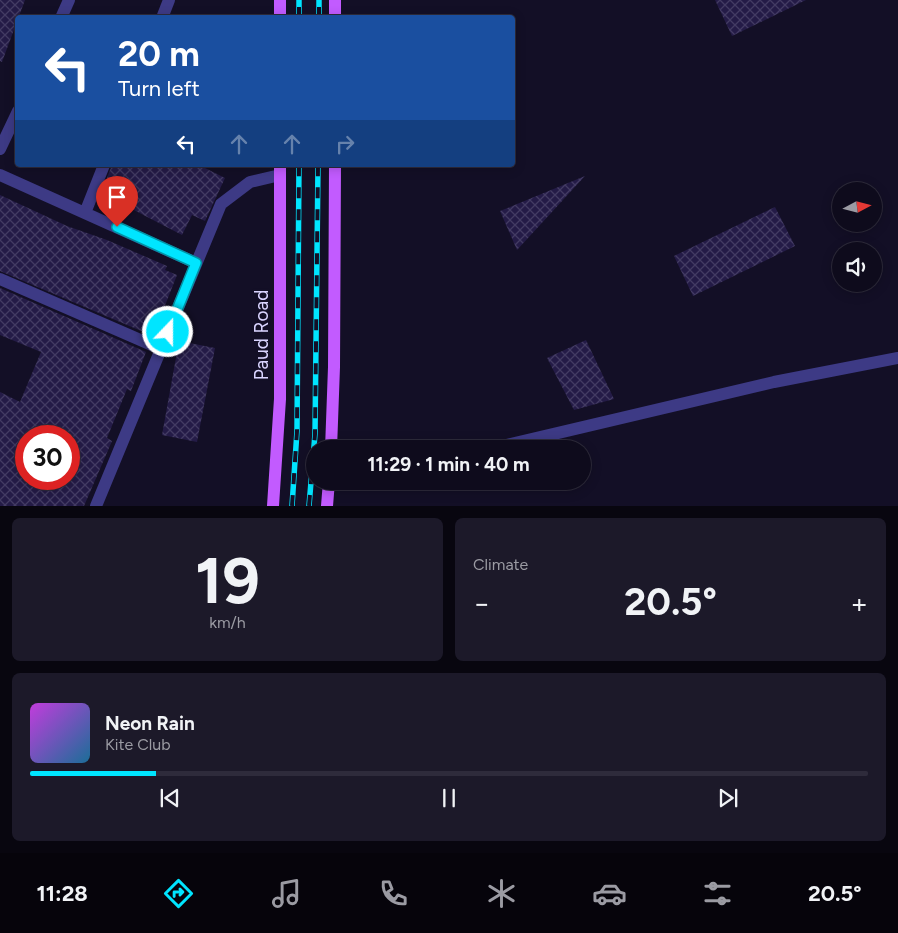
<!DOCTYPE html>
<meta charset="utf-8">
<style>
body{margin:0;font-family:Figtree,sans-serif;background:#1c1929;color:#f1f3f6;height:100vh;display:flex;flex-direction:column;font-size:19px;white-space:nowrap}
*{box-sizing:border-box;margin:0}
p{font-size:16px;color:#9b9ba3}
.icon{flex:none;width:28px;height:28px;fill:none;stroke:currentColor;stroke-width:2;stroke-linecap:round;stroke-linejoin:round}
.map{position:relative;height:506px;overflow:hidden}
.panel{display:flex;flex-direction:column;gap:12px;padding:12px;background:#08060f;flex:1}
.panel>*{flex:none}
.hud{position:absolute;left:15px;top:15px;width:500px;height:152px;border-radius:5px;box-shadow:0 2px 12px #0003,0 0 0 1px #2e2b3b;background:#1a4fa0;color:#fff;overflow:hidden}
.needle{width:32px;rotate:83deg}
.fabs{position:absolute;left:832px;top:182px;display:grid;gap:10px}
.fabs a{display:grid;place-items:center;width:50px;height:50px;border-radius:50%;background:#0e0b1c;box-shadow:0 2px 12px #0003,0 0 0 1px #2e2b3b;font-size:25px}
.speed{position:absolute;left:15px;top:425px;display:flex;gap:10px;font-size:25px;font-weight:700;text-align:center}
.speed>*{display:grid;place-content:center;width:65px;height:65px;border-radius:50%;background:#0e0b1c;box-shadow:0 2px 12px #0003,0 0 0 1px #2e2b3b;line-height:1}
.speed .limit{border:8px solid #d22;background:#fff;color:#111}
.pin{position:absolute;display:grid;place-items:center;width:42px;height:42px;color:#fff;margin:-51px -21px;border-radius:50% 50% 50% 0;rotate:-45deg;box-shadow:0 0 5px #0007}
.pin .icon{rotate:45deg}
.me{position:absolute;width:55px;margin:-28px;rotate:22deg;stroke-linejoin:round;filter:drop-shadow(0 0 4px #0008)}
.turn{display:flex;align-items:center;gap:18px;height:105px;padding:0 20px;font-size:22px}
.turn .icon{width:65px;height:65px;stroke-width:2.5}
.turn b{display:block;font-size:35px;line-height:42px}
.lanes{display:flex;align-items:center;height:48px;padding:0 20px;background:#0003;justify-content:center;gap:25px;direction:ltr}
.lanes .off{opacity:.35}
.big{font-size:38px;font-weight:700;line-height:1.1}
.panel .card{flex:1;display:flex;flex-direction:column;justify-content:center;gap:8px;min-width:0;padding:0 18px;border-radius:8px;background:#1c1929}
.panel .dial{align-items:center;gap:0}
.dial b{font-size:65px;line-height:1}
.song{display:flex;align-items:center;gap:15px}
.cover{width:60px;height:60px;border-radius:8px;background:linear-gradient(135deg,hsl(290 70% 55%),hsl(200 70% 35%))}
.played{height:5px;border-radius:2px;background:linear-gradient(90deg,#00e5ff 15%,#2e2b3b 15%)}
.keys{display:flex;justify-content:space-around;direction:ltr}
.heat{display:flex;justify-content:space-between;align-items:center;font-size:28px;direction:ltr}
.panel .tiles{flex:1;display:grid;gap:12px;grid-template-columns:1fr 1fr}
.card:last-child{grid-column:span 2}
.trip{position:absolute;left:306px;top:440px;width:285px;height:50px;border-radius:25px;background:#0e0b1c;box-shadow:0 2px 12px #0003,0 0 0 1px #2e2b3b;font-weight:700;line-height:50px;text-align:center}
.tabs{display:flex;height:80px;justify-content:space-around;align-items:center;background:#06040b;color:#9b9ba3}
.tabs .icon{width:35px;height:35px}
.tabs .active{color:#00e5ff}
.tabs b{font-size:22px;color:#f1f3f6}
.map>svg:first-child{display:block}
.building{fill:url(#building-cross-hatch);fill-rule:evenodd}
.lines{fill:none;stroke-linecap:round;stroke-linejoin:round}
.service{stroke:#3d3a85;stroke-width:12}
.minor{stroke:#3d3a85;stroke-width:12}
.primary{stroke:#c25bff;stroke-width:12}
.rail-casing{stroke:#00e5ff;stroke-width:5.5}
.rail{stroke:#130f26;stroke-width:4;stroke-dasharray:11;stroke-linecap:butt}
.route-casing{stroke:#0095a6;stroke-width:12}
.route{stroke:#00e5ff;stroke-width:9}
.labels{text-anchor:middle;stroke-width:4.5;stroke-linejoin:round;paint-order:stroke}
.street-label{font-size:19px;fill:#d9d4ff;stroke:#130f26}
</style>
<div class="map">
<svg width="898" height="506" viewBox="0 0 898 506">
<defs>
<pattern id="building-cross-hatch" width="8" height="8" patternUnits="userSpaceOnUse" patternTransform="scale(1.25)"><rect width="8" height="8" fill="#241b47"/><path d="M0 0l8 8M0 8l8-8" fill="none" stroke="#433b63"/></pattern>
</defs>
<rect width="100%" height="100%" fill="#130f26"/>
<path class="building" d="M 0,0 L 25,0 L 2,62 L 0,61 Z
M 715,0 L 806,0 L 732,36 Z
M 112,165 L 199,165 L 225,178 L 205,221 L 192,215 L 182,235 L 101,193 Z
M 585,176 L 517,250 L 500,211 Z
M 0,195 L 67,226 L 107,240 L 167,266 L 165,270 L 177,275 L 153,336 L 0,271 Z
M 775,207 L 795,246 L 693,296 L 674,256 Z
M 0,288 L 146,352 L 131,391 L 127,389 L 107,438 L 112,441 L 84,506 L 0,506 L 0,392 L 20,402 L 41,352 L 0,335 ZM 26,436 L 69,436 L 69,479 L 26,479 Z
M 586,340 L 614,399 L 574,410 L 547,358 Z
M 179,341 L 215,348 L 197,442 L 162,435 Z"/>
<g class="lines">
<path class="service" d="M 490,449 L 774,382 L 898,358"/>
<path class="minor" d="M 61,18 L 69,0
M 162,18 L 169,0
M 0,149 L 18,111
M 0,175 L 196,263
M 85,213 L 104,165
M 0,279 L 161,349
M 96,506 L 221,204 L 250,182 L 280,175"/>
<path class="primary" d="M 280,0 L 280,18
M 335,18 L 335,0
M 331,449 L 334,367 L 335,165
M 273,506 L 280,399 L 280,165
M 327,506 L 329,481"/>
<defs>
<path id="rail" d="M 299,18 L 299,0
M 319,18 L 319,0
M 292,506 L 297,431 L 299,165
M 309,506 L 315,434 L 318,165"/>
</defs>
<use href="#rail" class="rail-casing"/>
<use href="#rail" class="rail"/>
</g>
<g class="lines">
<defs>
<path id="route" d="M 117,227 L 196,263 L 168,332"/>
</defs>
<use href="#route" class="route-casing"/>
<use href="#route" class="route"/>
</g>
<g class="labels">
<g class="street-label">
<text transform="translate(261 335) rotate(-90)" y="7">Paud Road</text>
</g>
</g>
</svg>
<div class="fabs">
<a><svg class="needle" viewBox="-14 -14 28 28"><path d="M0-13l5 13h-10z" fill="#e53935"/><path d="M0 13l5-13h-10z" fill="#9b9ba3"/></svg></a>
<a><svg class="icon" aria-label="sound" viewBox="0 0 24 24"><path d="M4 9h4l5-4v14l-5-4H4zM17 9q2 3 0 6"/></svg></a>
</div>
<div class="speed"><div class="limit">30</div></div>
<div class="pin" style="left:117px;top:227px;background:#d93025"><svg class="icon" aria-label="arrive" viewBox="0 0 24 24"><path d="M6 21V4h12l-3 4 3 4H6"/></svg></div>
<svg class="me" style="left:168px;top:332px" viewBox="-20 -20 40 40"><circle r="17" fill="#00e5ff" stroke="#fff" stroke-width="3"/><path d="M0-11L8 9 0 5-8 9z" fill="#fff"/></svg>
<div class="trip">11:29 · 1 min · 40 m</div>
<div class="hud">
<div class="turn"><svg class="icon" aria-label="left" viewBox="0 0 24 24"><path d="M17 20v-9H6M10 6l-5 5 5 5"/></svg><div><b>20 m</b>Turn left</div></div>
<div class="lanes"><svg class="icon" aria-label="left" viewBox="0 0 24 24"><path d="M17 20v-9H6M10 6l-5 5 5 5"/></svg><svg class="icon off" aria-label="ahead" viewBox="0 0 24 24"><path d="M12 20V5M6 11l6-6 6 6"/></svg><svg class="icon off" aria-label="ahead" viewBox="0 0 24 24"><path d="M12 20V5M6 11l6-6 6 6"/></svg><svg class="icon off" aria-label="right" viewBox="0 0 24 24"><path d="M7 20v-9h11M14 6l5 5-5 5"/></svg></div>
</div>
</div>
<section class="panel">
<div class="tiles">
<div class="card dial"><b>19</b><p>km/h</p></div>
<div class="card"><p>Climate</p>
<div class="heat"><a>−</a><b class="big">20.5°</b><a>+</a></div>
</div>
<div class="card">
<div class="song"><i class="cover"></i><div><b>Neon Rain</b><p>Kite Club</p></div></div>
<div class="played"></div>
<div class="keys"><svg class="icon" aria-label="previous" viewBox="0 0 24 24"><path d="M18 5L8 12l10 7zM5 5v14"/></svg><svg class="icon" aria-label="pause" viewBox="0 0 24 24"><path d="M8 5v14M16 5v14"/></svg><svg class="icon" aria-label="next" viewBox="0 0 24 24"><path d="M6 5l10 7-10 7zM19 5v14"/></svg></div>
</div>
</div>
</section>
<nav class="tabs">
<b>11:28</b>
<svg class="icon active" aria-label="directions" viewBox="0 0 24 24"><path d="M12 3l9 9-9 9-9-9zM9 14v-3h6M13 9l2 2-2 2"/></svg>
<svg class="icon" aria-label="music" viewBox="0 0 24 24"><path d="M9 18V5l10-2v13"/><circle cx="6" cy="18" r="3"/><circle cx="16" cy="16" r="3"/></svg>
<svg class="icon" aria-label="phone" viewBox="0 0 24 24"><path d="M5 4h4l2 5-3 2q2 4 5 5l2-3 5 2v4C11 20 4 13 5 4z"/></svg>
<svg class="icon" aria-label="climate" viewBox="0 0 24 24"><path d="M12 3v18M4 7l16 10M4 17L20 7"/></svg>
<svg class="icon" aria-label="car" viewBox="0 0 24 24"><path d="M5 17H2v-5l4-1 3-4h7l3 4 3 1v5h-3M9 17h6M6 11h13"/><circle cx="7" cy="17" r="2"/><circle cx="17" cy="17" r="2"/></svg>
<svg class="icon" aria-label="filters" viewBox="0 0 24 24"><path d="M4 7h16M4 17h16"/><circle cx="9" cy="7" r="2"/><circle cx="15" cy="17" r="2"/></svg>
<b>20.5°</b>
</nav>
